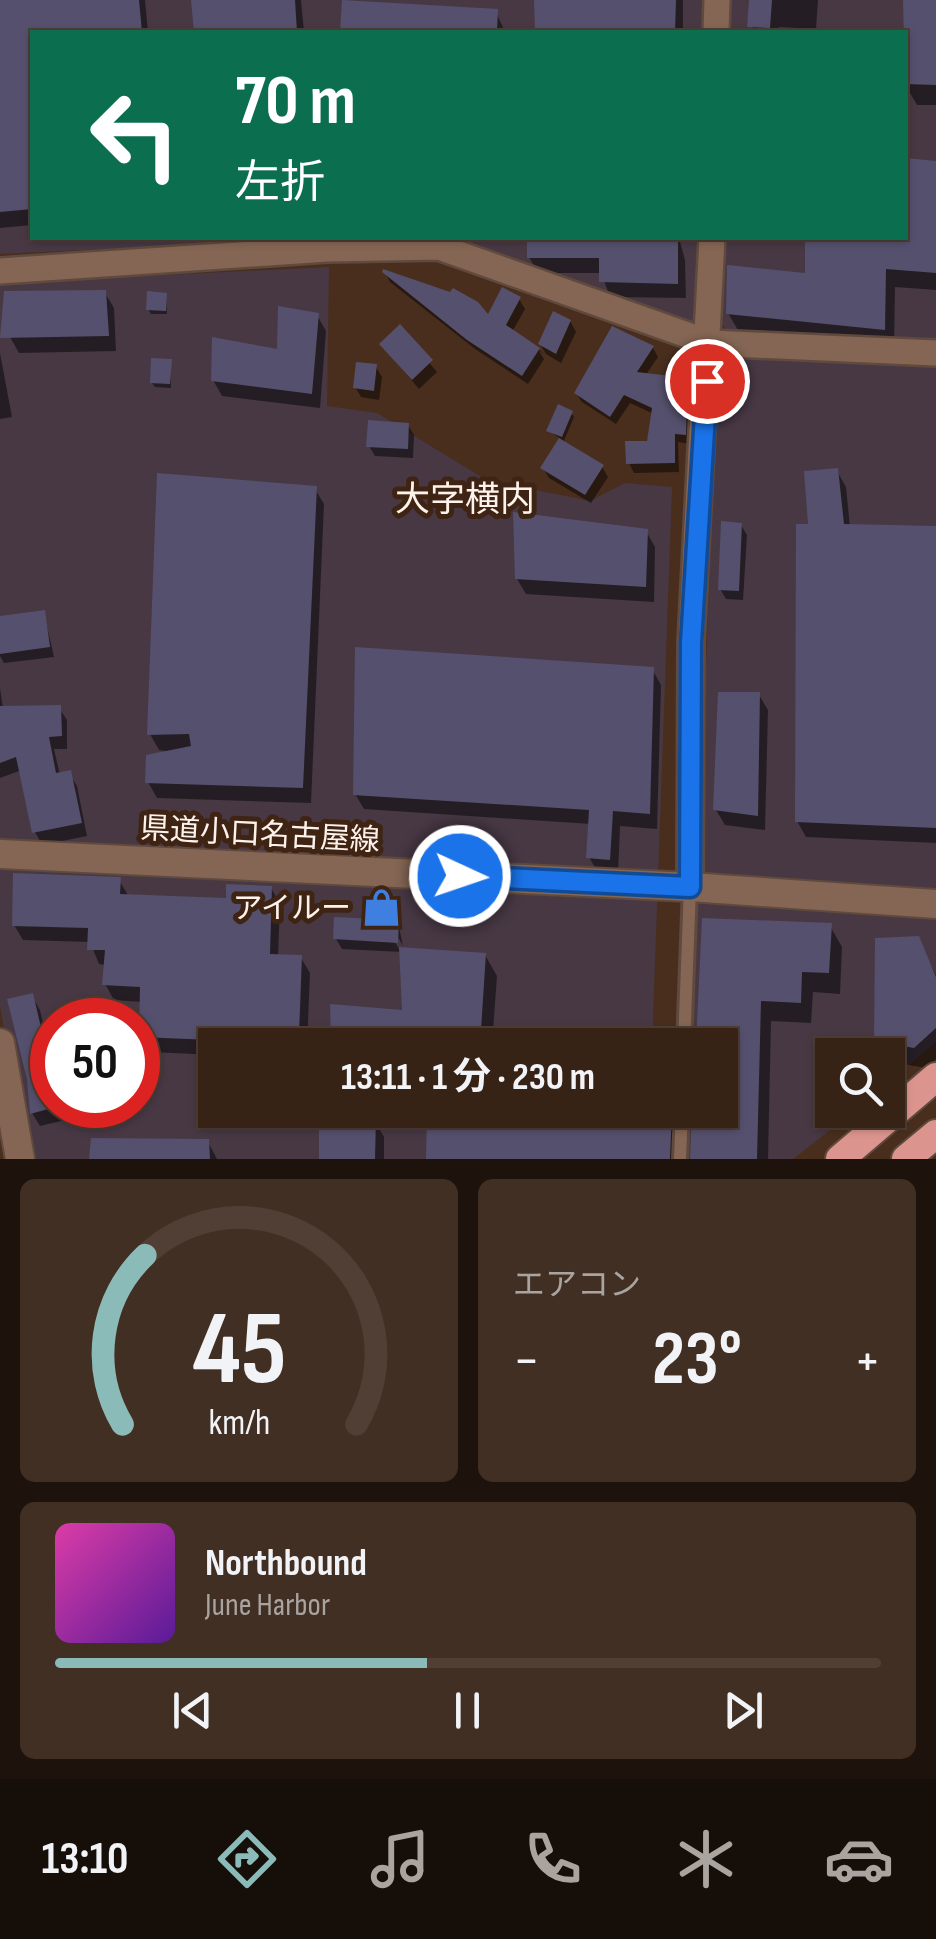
<!DOCTYPE html>
<html lang="ja">
<meta charset="utf-8">
<style>
body{margin:0;font-family:"Sofia Sans Condensed","Noto Sans JP",sans-serif;background:#422f23;color:#f1f3f6;height:100vh;display:flex;flex-direction:column;font-size:38px;white-space:nowrap}
*{box-sizing:border-box;margin:0}
p{font-size:32px;color:#aaa4a1}
.icon{flex:none;width:55px;height:55px;fill:none;stroke:currentColor;stroke-width:2;stroke-linecap:round;stroke-linejoin:round}
.map{position:relative;height:1159px;overflow:hidden}
.drawer{display:flex;flex-direction:column;gap:20px;padding:20px;background:#1e130c;flex:1}
.drawer>*{flex:none}
.hud{position:absolute;left:30px;top:30px;width:878px;height:210px;border-radius:0px;box-shadow:0 2px 8px #0004,0 0 0 2px #513f35;background:#0b6e4f;color:#fff;overflow:hidden}
.buttons{position:absolute;left:815px;top:1038px;display:grid;gap:20px}
.buttons a{display:grid;place-items:center;width:90px;height:90px;border-radius:0px;background:#372216;box-shadow:0 2px 8px #0004,0 0 0 2px #513f35;font-size:50px}
.speed{position:absolute;left:30px;top:998px;display:flex;gap:20px;font-size:50px;font-weight:700;text-align:center}
.speed>*{display:grid;place-content:center;width:130px;height:130px;border-radius:50%;background:#372216;box-shadow:0 2px 8px #0004,0 0 0 2px #513f35;line-height:1}
.speed .limit{border:15px solid #d22;background:#fff;color:#111}
.pin{position:absolute;display:grid;place-items:center;width:85px;height:85px;color:#fff;margin:-42px;border:5px solid #fff;border-radius:50%;box-shadow:0 2px 10px #0007}
.me{position:absolute;width:110px;margin:-55px;rotate:93deg;stroke-linejoin:round;filter:drop-shadow(0 0 8px #0008)}
.turn{display:flex;align-items:center;gap:35px;height:210px;padding:0 40px;font-size:45px}
.turn .icon{width:130px;height:130px;stroke-width:2.5}
.turn b{display:block;font-size:70px;line-height:85px}
.big{font-size:75px;font-weight:700;line-height:1.1}
.drawer .tile{flex:1;display:flex;flex-direction:column;justify-content:center;gap:15px;min-width:0;padding:0 35px;border-radius:15px;background:#422f23}
.drawer .dial{align-items:center;gap:0}
.dial svg{height:260px;overflow:visible;fill:none;stroke:#513f35;stroke-width:7;stroke-linecap:round;text-anchor:middle}
.dial text{fill:#f1f3f6;stroke:none}
.song{display:flex;align-items:center;gap:30px}
.cover{width:120px;height:120px;border-radius:15px;background:linear-gradient(135deg,hsl(320 70% 55%),hsl(270 70% 35%))}
.played{height:10px;border-radius:5px;background:linear-gradient(90deg,#8bbbb9 45%,#513f35 45%)}
.keys{display:flex;justify-content:space-around;direction:ltr}
.heat{display:flex;justify-content:space-between;align-items:center;font-size:55px;direction:ltr}
.drawer .tiles{flex:1;display:grid;gap:20px;grid-template-columns:1fr 1fr}
.tile:last-child{grid-column:span 2}
.trip{position:absolute;left:198px;top:1028px;width:540px;height:100px;border-radius:0px;background:#372216;box-shadow:0 2px 8px #0004,0 0 0 2px #513f35;font-weight:700;line-height:100px;text-align:center}
.tabs{display:flex;height:160px;justify-content:space-around;align-items:center;background:#160e09;color:#aaa4a1}
.tabs .icon{width:70px;height:70px}
.tabs .current{color:#8bbbb9}
.tabs b{font-size:45px;color:#f1f3f6}
.map>svg:first-child{display:block}
.industrial{fill:#473844;fill-rule:evenodd}
.shadow{fill:#0007}
.building{fill:#55506d}
.lines{fill:none;stroke-linecap:round;stroke-linejoin:round}
.service-casing{stroke:#604a3d;stroke-width:18}
.minor-casing{stroke:#604a3d;stroke-width:30}
.secondary-casing{stroke:#604a3d;stroke-width:32}
.trunk-casing{stroke:#604a3d;stroke-width:32}
.service{stroke:#856654;stroke-width:12}
.minor{stroke:#856654;stroke-width:25}
.secondary{stroke:#856654;stroke-width:28}
.trunk{stroke:#dc958e;stroke-width:28}
.route-casing{stroke:#114b97;stroke-width:25}
.route{stroke:#1a73e8;stroke-width:18}
.labels{text-anchor:middle;stroke-width:10;stroke-linejoin:round;paint-order:stroke}
.street-label{font-size:30px;fill:#fdf2ec;stroke:#3f2414}
.poi-label{font-size:30px;fill:#fdf2ec;stroke:#3f2414;text-anchor:end}
.quarter-label{font-size:35px;fill:#fdf2ec;stroke:#3f2414}
</style>
<div class="map">
<svg width="936" height="1159" viewBox="0 0 936 1159">
<rect width="100%" height="100%" fill="#492e1e"/>
<path class="industrial" d="M 0,0 L 936,0 L 936,1042 L 888,1083 L 888,1055 L 832,1055 L 832,1110 L 856,1110 L 793,1159 L 687,1159 L 689,1110 L 720,1110 L 720,1045 L 691,1045 L 718,356 L 725,328 L 719,321 L 691,324 L 454,238 L 905,238 L 905,32 L 32,32 L 32,238 L 340,238 L 0,254 Z
M 329,267 L 327,406 L 377,413 L 486,480 L 590,501 L 625,483 L 672,487 L 652,1045 L 215,1045 L 215,1110 L 650,1110 L 648,1159 L 27,1159 L 0,1006 L 0,283 ZM 52,1020 L 138,1020 L 138,1105 L 52,1105 Z"/>
<path class="shadow" d="M 0,0 L 145,0 L 148,32 L 32,32 L 32,225 L 0,228 Z
M 194,0 L 301,0 L 304,32 L 196,32 Z
M 536,0 L 683,0 L 683,32 L 537,32 Z
M 751,0 L 818,0 L 816,29 L 779,27 L 778,32 L 753,32 Z
M 906,0 L 936,0 L 936,105 L 917,105 L 905,84 Z
M 344,2 L 496,12 L 505,32 L 342,32 Z
M 936,163 L 936,290 L 895,287 L 894,347 L 739,332 L 728,313 L 807,276 L 807,238 L 905,238 Z
M 530,238 L 679,238 L 685,260 L 686,298 L 610,297 L 601,273 L 538,273 L 529,257 Z
M 385,272 L 451,295 L 488,318 L 519,299 L 525,309 L 512,332 L 545,354 L 539,351 L 544,359 L 528,384 L 475,349 L 390,282 Z
M 105,293 L 114,308 L 116,351 L 19,353 L 10,337 Z
M 166,295 L 167,314 L 151,314 L 148,309 Z
M 317,315 L 326,331 L 320,408 L 222,396 L 213,380 L 279,352 Z
M 570,321 L 576,332 L 561,363 L 546,354 L 540,344 Z
M 400,328 L 437,372 L 419,389 L 382,345 Z
M 653,348 L 658,357 L 645,376 L 687,381 L 692,390 L 690,444 L 678,442 L 679,472 L 634,473 L 629,463 L 650,443 L 654,414 L 630,403 L 616,424 L 582,402 L 576,393 Z
M 0,353 L 12,417 L 0,419 Z
M 170,361 L 171,388 L 155,387 L 152,383 Z
M 376,367 L 382,377 L 379,400 L 361,397 L 355,387 Z
M 571,413 L 574,417 L 563,443 L 602,467 L 608,477 L 591,503 L 549,478 L 543,468 L 561,439 L 549,431 Z
M 408,425 L 414,435 L 413,458 L 375,456 L 369,446 Z
M 837,471 L 846,487 L 850,527 L 936,529 L 936,843 L 806,837 L 797,821 L 811,526 Z
M 315,489 L 324,504 L 311,803 L 157,798 L 148,782 L 171,752 L 159,750 L 150,734 Z
M 741,525 L 747,535 L 743,600 L 726,599 L 720,589 Z
M 646,531 L 655,547 L 654,602 L 526,594 L 517,579 Z
M 44,613 L 54,657 L 4,663 L 0,656 L 0,618 Z
M 652,669 L 661,685 L 657,829 L 620,826 L 618,874 L 598,873 L 589,857 L 591,824 L 364,809 L 355,794 Z
M 0,688 L 3,709 L 59,708 L 67,720 L 67,749 L 54,749 L 60,775 L 69,773 L 77,786 L 87,836 L 42,845 L 35,832 L 22,770 L 0,778 Z
M 759,695 L 768,710 L 765,830 L 725,825 L 716,810 Z
M 119,880 L 129,897 L 228,901 L 271,888 L 280,904 L 278,957 L 301,958 L 310,973 L 307,1045 L 215,1045 L 215,1055 L 150,1052 L 141,1037 L 142,1002 L 114,1000 L 105,984 L 106,965 L 99,964 L 90,942 L 23,940 L 14,925 Z
M 398,922 L 403,946 L 394,930 L 390,933 L 399,949 L 485,955 L 497,976 L 492,1045 L 334,1045 L 404,1012 L 402,952 L 342,949 L 336,939 Z
M 830,926 L 842,947 L 840,994 L 813,992 L 811,1023 L 771,1021 L 768,1159 L 692,1159 L 694,1123 L 685,1125 L 682,1159 L 428,1159 L 429,1110 L 720,1110 L 720,1045 L 699,1045 Z
M 917,938 L 936,975 L 936,1059 L 927,1068 L 889,1062 L 877,1041 Z
M 32,996 L 40,1010 L 52,1063 L 52,1105 L 107,1105 L 110,1116 L 82,1123 L 78,1117 L 40,1126 L 32,1113 Z
M 374,1120 L 384,1137 L 384,1159 L 322,1159 Z
M 208,1142 L 217,1159 L 92,1159 Z"/>
<path class="building" d="M 0,0 L 139,0 L 142,32 L 32,32 L 32,209 L 0,212 Z
M 191,0 L 295,0 L 297,32 L 194,32 Z
M 342,0 L 498,9 L 497,32 L 340,32 Z
M 534,0 L 676,0 L 675,32 L 535,32 Z
M 749,0 L 772,0 L 770,28 L 747,27 Z
M 903,0 L 936,0 L 936,85 L 905,84 Z
M 905,158 L 936,161 L 936,273 L 886,269 L 885,330 L 726,314 L 727,265 L 805,273 L 805,238 L 905,238 Z
M 527,238 L 678,242 L 678,284 L 599,282 L 599,258 L 527,258 Z
M 383,269 L 450,292 L 453,288 L 478,302 L 488,314 L 502,287 L 521,297 L 506,325 L 540,348 L 522,376 L 467,340 L 382,272 Z
M 106,290 L 109,336 L 0,338 L 4,291 Z
M 147,291 L 167,293 L 166,311 L 146,310 Z
M 278,306 L 319,313 L 312,394 L 211,381 L 212,337 L 277,349 Z
M 553,311 L 571,320 L 556,354 L 538,344 Z
M 400,324 L 433,360 L 412,380 L 379,344 Z
M 612,326 L 654,346 L 637,372 L 688,378 L 686,435 L 675,434 L 675,463 L 626,464 L 625,441 L 647,441 L 652,408 L 624,395 L 610,417 L 574,393 Z
M 151,358 L 172,359 L 170,384 L 150,383 Z
M 356,362 L 377,364 L 374,391 L 353,388 Z
M 558,404 L 573,411 L 562,437 L 546,431 Z
M 368,420 L 409,423 L 408,449 L 366,447 Z
M 559,438 L 604,465 L 585,495 L 540,468 Z
M 838,468 L 844,524 L 936,526 L 936,828 L 795,822 L 796,524 L 808,524 L 804,471 Z
M 157,473 L 317,486 L 303,788 L 145,783 L 146,755 L 191,746 L 189,734 L 147,735 Z
M 513,512 L 648,529 L 646,587 L 515,579 Z
M 721,521 L 742,523 L 739,591 L 718,590 Z
M 45,610 L 50,647 L 0,654 L 0,616 Z
M 355,647 L 654,667 L 650,814 L 613,811 L 610,860 L 586,858 L 589,810 L 353,795 Z
M 718,692 L 760,692 L 758,816 L 713,810 Z
M 61,705 L 62,736 L 49,737 L 56,773 L 71,770 L 82,823 L 32,833 L 16,757 L 0,763 L 0,706 Z
M 13,873 L 121,877 L 120,894 L 226,898 L 226,884 L 272,886 L 270,954 L 302,955 L 299,1036 L 236,1033 L 236,1041 L 139,1037 L 140,987 L 102,985 L 105,950 L 87,950 L 88,928 L 12,926 Z
M 334,917 L 399,920 L 398,943 L 333,939 Z
M 702,918 L 832,923 L 829,973 L 802,972 L 801,1003 L 761,1001 L 757,1159 L 690,1159 L 692,1110 L 720,1110 L 720,1045 L 696,1045 Z
M 919,936 L 936,977 L 936,1028 L 914,1048 L 874,1041 L 875,938 Z
M 399,947 L 486,953 L 480,1045 L 331,1045 L 330,1004 L 402,1010 Z
M 33,993 L 52,1075 L 52,1108 L 30,1114 L 27,1079 L 7,999 Z
M 427,1110 L 672,1110 L 670,1159 L 426,1159 Z
M 319,1118 L 376,1118 L 375,1159 L 319,1159 Z
M 91,1138 L 209,1139 L 210,1159 L 89,1159 Z"/>
<g class="lines">
<defs>
<path id="service" d="M 684,1045 L 690,888
M 680,1159 L 682,1110"/>
<path id="minor" d="M 716,32 L 717,0
M 0,271 L 327,249 L 439,247 L 710,343 L 936,353
M 690,887 L 691,643 L 712,238"/>
<path id="secondary" d="M 0,854 L 690,887 L 936,904
M 0,1043 L 20,1159"/>
<path id="trunk" d="M 840,1159 L 936,1077
M 906,1159 L 936,1134"/>
</defs>
<use href="#service" class="service-casing"/>
<use href="#minor" class="minor-casing"/>
<use href="#secondary" class="secondary-casing"/>
<use href="#trunk" class="trunk-casing"/>
<use href="#service" class="service"/>
<use href="#minor" class="minor"/>
<use href="#secondary" class="secondary"/>
<use href="#trunk" class="trunk"/>
</g>
<g class="lines">
<defs>
<path id="route" d="M 460,876 L 690,887 L 691,643 L 707,381"/>
</defs>
<use href="#route" class="route-casing"/>
<use href="#route" class="route"/>
</g>
<defs>
<symbol id="shop-bare" viewBox="-9 -9 18 18"><path d="M-5-2.5h2.3a2.7 3.5 0 0 1 5.4 0H5L5.5 6h-11ZM-1.5-2.5h3a1.5 2.3 0 0 0-3 0Z" fill="#3f7fe0" stroke="#3f2414" stroke-width="2.5" paint-order="stroke"/></symbol>
</defs>
<g fill-rule="evenodd">
<use href="#shop-bare" x="354" y="880" width="55" height="55"/>
</g>
<g class="labels">
<g class="street-label">
<text transform="translate(260 834) rotate(3)" y="10">県道小口名古屋線</text>
</g>
<g class="poi-label">
<text x="351" y="918">アイルー</text>
</g>
<g class="quarter-label">
<text x="465" y="511">大字横内</text>
</g>
</g>
</svg>
<div class="buttons">
<a><svg class="icon" aria-label="search" viewBox="0 0 24 24"><circle cx="10" cy="10" r="6"/><path d="M15 15l6 6"/></svg></a>
</div>
<div class="speed"><div class="limit">50</div></div>
<div class="pin" style="left:707px;top:381px;background:#d93025"><svg class="icon" aria-label="arrive" viewBox="0 0 24 24"><path d="M6 21V4h12l-3 4 3 4H6"/></svg></div>
<svg class="me" style="left:460px;top:876px" viewBox="-20 -20 40 40"><circle r="17" fill="#1a73e8" stroke="#fff" stroke-width="3"/><path d="M0-11L8 9 0 5-8 9z" fill="#fff"/></svg>
<div class="trip">13:11 · 1 分 · 230 m</div>
<div class="hud">
<div class="turn"><svg class="icon" aria-label="left" viewBox="0 0 24 24"><path d="M17 20v-9H6M10 6l-5 5 5 5"/></svg><div><b>70 m</b>左折</div></div>
</div>
</div>
<section class="drawer">
<div class="tiles">
<div class="tile dial"><svg viewBox="0 0 100 80">
<path d="M14 69A42 42 0 1 1 86 69"/>
<path d="M14 69A42 42 0 0 1 21 17" stroke="#8bbbb9"/>
<text x="50" y="56" font-size="32" font-weight="700">45</text>
<text x="50" y="72" font-size="11">km/h</text>
</svg></div>
<div class="tile"><p>エアコン</p>
<div class="heat"><a>−</a><b class="big">23°</b><a>+</a></div>
</div>
<div class="tile">
<div class="song"><i class="cover"></i><div><b>Northbound</b><p>June Harbor</p></div></div>
<div class="played"></div>
<div class="keys"><svg class="icon" aria-label="previous" viewBox="0 0 24 24"><path d="M18 5L8 12l10 7zM5 5v14"/></svg><svg class="icon" aria-label="pause" viewBox="0 0 24 24"><path d="M8 5v14M16 5v14"/></svg><svg class="icon" aria-label="next" viewBox="0 0 24 24"><path d="M6 5l10 7-10 7zM19 5v14"/></svg></div>
</div>
</div>
</section>
<nav class="tabs">
<b>13:10</b>
<svg class="icon current" aria-label="directions" viewBox="0 0 24 24"><path d="M12 3l9 9-9 9-9-9zM9 14v-3h6M13 9l2 2-2 2"/></svg>
<svg class="icon" aria-label="music" viewBox="0 0 24 24"><path d="M9 18V5l10-2v13"/><circle cx="6" cy="18" r="3"/><circle cx="16" cy="16" r="3"/></svg>
<svg class="icon" aria-label="phone" viewBox="0 0 24 24"><path d="M5 4h4l2 5-3 2q2 4 5 5l2-3 5 2v4C11 20 4 13 5 4z"/></svg>
<svg class="icon" aria-label="climate" viewBox="0 0 24 24"><path d="M12 3v18M4 7l16 10M4 17L20 7"/></svg>
<svg class="icon" aria-label="car" viewBox="0 0 24 24"><path d="M5 17H2v-5l4-1 3-4h7l3 4 3 1v5h-3M9 17h6M6 11h13"/><circle cx="7" cy="17" r="2"/><circle cx="17" cy="17" r="2"/></svg>
</nav>
